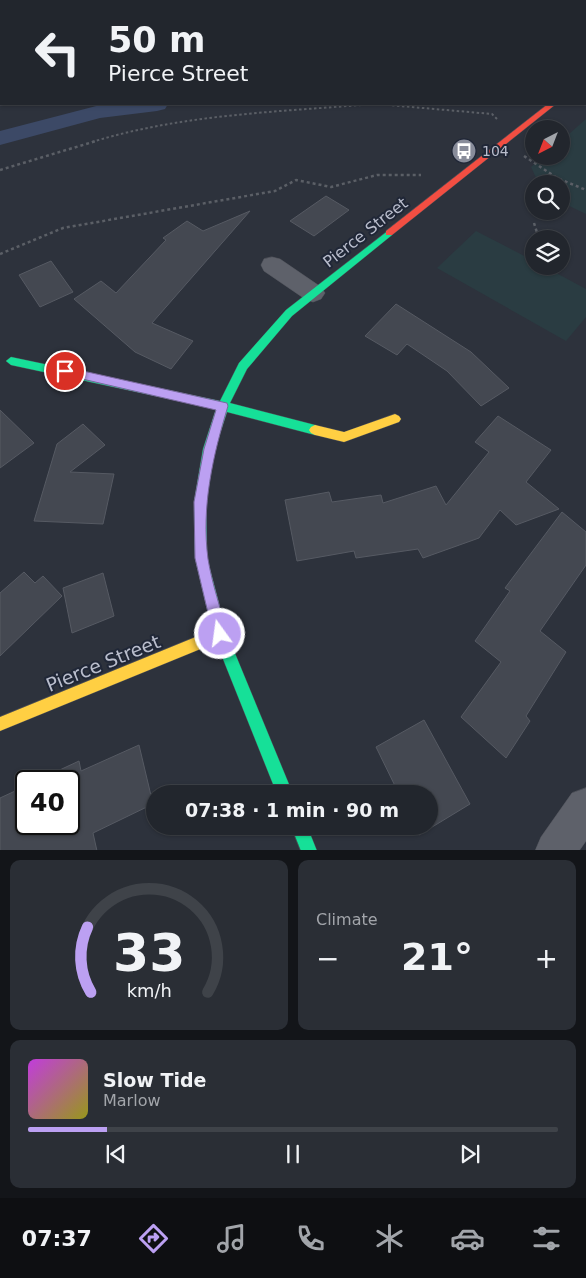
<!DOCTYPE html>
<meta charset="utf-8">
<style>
body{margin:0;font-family:"DejaVu Sans",sans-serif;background:#2a2e35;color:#f1f3f6;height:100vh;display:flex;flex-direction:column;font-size:19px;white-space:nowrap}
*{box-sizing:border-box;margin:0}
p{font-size:16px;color:#a2a5aa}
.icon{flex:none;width:28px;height:28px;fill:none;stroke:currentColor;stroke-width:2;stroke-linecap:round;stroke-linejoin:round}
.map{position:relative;height:850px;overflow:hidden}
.details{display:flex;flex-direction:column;gap:10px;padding:10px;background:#131519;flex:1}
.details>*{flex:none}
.hud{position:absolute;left:0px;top:0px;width:586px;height:105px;box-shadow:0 1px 4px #0004,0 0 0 1px #3f4349;background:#22262d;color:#f1f3f6;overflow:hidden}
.needle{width:32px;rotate:222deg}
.controls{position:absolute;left:525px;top:120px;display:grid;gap:10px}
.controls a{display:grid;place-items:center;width:45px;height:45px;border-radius:50%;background:#22262d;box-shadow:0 1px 4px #0004,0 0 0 1px #3f4349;font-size:25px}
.speed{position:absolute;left:15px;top:770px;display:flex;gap:10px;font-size:25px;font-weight:700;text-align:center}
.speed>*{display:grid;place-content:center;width:65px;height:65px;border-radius:50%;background:#22262d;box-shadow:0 1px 4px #0004,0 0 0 1px #3f4349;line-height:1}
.speed .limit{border:2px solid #111;border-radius:8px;background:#fff;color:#111}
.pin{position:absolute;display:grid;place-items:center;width:42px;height:42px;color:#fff;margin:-21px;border:2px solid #fff;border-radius:50%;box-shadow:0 1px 5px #0007}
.me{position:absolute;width:55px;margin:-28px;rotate:346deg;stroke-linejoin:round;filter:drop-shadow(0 0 4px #0008)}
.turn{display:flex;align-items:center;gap:18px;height:105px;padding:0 25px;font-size:22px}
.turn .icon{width:65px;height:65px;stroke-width:2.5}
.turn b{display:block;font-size:35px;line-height:42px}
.big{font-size:38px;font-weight:700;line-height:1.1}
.details .card{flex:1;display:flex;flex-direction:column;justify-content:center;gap:8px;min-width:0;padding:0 18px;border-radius:10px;background:#2a2e35}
.details .dial{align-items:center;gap:0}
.dial svg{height:130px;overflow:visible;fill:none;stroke:#3f4349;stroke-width:7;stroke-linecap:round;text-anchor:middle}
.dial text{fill:#f1f3f6;stroke:none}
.song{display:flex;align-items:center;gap:15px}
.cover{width:60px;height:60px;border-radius:8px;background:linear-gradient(135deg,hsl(290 70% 55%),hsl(60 70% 35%))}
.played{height:5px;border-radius:2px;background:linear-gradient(90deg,#bca0f2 15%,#3f4349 15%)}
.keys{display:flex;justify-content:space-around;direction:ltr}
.heat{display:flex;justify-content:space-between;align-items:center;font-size:28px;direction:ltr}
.details .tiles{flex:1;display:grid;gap:10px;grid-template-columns:1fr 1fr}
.card:last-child{grid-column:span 2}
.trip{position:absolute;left:146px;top:785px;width:292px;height:50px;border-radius:25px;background:#22262d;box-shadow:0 1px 4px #0004,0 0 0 1px #3f4349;font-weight:700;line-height:50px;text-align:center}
.tabs{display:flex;height:80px;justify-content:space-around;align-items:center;background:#0e0f12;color:#a2a5aa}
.tabs .icon{width:35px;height:35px}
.tabs .current{color:#bca0f2}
.tabs b{font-size:22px;color:#f1f3f6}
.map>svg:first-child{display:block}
.green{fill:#2a3c42}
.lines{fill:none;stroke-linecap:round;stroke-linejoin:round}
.canal{fill:#3c4966;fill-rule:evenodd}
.building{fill:#444851;stroke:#565a63}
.street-casing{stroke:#4a4d55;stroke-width:1}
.fast-casing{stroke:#4a4d55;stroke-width:1}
.slow-casing{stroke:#4a4d55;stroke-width:1}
.jam-casing{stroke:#4a4d55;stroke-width:1}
.path-far1{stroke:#5b5f66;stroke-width:2;stroke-dasharray:2.5 2.5;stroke-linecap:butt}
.path{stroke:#5b5f66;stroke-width:2.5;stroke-dasharray:3 3;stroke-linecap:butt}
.street{fill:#5e616a;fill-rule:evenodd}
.fast{fill:#16e098;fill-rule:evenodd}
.slow{fill:#ffcf43;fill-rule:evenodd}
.jam{fill:#f24e42;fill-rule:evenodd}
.route{fill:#bca0f2;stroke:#7a689d}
.labels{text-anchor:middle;stroke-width:4;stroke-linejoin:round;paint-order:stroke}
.far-poi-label{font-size:14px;fill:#b9bdcc;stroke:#202737;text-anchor:start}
.street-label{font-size:16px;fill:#b9bdcc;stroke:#202737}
.near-street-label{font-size:19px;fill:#b9bdcc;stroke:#202737}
</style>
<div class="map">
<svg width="586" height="851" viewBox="0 0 586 851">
<rect width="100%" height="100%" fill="#2d323c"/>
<path class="green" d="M 586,119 L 586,214 L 561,202 L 561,184 L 539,184 L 531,167 L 544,156 L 561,156 L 561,141 Z
M 476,231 L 534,261 L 534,266 L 543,266 L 586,289 L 586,317 L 566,341 L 437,268 Z"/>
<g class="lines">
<path class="canal" d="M 104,104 L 168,104 L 165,109 L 157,111 L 100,118 L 0,145 L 0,131 Z"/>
</g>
<path class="building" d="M 326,196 L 349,210 L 314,236 L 290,221 Z
M 250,211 L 152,323 L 193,341 L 171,369 L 135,352 L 74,299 L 101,281 L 116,293 L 166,240 L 163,238 L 187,221 L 203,231 Z
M 51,261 L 73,292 L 40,307 L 19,275 Z
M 396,304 L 471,352 L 509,388 L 481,406 L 447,371 L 407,344 L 397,355 L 365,336 Z
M 0,410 L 34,443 L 0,468 Z
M 498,416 L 551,450 L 526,482 L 559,509 L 516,525 L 500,510 L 479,538 L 423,558 L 418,549 L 356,558 L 354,551 L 297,561 L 285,500 L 329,492 L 332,502 L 381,495 L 383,503 L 436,486 L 446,505 L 489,452 L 475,442 Z
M 83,424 L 105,445 L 70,472 L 114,474 L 103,524 L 34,521 L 57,444 Z
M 562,512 L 586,532 L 586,565 L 540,631 L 566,652 L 526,716 L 530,721 L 506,758 L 461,717 L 501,662 L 475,641 L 510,591 L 505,588 Z
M 24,572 L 35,583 L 43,576 L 62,596 L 0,656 L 0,593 Z
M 103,573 L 114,616 L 72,633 L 63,588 Z
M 424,720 L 470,804 L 419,835 L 415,826 L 430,826 L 430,794 L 399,794 L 376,747 Z
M 139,745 L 153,804 L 93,833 L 97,851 L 0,851 L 0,798 L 26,786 L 26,824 L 69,824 L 69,781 L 36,781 L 79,761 L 81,771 Z"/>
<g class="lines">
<defs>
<path id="street" d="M 107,0 L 121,0 L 121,1 L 107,1 Z
M 251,0 L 267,0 L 267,1 L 251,1 Z
M 0,14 L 1,14 L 1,24 L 0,24 Z
M 272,257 L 280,259 L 321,287 L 325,293 L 321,299 L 313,302 L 305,299 L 264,271 L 261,265 L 264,259 Z
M 586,788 L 586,841 L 579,851 L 535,851 L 541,837 L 572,793 Z"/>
<path id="fast" d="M 425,0 L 434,0 L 435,1 L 426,1 Z
M 585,33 L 586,33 L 586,37 L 585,37 Z
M 389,230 L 392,231 L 392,235 L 292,316 L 247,369 L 230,403 L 315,425 L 319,427 L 321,430 L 319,433 L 315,435 L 227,412 L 215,449 L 206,502 L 207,558 L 227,634 L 293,794 L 277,794 L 213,634 L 195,558 L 194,502 L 203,449 L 216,409 L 11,365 L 6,361 L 11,357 L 220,401 L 239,363 L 286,310 Z
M 291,826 L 307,826 L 317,851 L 301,851 Z"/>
<path id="slow" d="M 480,0 L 490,0 L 491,1 L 481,1 Z
M 585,55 L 586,55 L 586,59 L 585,59 Z
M 585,74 L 586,74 L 585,79 Z
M 395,414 L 399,416 L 401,419 L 399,422 L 344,442 L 315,435 L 311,433 L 309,430 L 311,427 L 315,425 L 344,432 Z
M 220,627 L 225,629 L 227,634 L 225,639 L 0,731 L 0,717 Z"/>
<path id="jam" d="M 548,104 L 556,104 L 392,235 L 386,235 L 386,231 Z"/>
</defs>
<use href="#street" class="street-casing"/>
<use href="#fast" class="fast-casing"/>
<use href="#slow" class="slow-casing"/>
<use href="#jam" class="jam-casing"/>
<path class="path-far1" d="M 377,104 L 492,114 L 497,119
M 92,142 C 183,114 278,112 373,104"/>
<path class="path" d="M 524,156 L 557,178 L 586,190
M 0,170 L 96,141
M 534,223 L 539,239
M 0,254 L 63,228 L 275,191 L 296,180 L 331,187 L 377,175 L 421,175"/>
<use href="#street" class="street"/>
<use href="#fast" class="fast"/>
<use href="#slow" class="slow"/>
<use href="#jam" class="jam"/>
</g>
<path class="route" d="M 65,367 L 227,403 L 228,406 C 213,455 201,507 208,559 C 212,584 221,609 227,634 L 225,639 L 220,641 L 215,639 L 213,634 L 195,558 L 194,502 L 204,449 L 216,410 L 65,375 L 59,371 Z"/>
<defs>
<symbol id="bus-disc" viewBox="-11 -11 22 22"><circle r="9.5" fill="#888c9a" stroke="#202737"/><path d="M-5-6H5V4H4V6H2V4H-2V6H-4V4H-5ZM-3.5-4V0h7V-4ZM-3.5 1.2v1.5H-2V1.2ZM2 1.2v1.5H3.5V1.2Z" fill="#fff"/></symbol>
</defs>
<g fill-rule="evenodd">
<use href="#bus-disc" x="450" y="137" width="28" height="28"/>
</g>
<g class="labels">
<g class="far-poi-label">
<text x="482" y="156">104</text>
</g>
<g class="street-label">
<text transform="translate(365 232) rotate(-38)" y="6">Pierce Street</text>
</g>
<g class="near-street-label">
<text transform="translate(103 663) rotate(-22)" y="7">Pierce Street</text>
</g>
</g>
</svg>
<div class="controls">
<a><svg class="needle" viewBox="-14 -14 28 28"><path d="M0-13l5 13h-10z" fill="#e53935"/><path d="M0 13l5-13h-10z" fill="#a2a5aa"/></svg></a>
<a><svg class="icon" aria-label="search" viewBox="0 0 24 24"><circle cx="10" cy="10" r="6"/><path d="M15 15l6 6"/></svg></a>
<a><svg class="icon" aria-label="layers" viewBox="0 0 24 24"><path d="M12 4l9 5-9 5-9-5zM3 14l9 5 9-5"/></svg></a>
</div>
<div class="speed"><div class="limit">40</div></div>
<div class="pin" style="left:65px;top:371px;background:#d93025"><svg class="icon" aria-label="arrive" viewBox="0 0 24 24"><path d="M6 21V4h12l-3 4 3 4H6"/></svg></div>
<svg class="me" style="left:220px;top:634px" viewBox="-20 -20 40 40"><circle r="17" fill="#bca0f2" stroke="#fff" stroke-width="3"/><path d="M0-11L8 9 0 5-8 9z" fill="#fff"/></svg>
<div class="trip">07:38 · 1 min · 90 m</div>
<div class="hud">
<div class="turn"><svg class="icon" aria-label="left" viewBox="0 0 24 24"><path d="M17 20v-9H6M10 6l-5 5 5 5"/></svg><div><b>50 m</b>Pierce Street</div></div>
</div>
</div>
<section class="details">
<div class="tiles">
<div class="card dial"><svg viewBox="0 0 100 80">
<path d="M14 69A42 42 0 1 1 86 69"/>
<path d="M14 69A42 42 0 0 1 12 29" stroke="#bca0f2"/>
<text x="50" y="56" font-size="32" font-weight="700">33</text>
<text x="50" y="72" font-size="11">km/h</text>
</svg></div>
<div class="card"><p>Climate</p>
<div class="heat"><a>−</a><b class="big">21°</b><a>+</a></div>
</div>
<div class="card">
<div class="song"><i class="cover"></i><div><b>Slow Tide</b><p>Marlow</p></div></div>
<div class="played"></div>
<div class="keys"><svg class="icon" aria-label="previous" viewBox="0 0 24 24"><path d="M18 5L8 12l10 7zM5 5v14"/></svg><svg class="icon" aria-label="pause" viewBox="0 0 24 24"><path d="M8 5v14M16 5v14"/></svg><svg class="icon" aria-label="next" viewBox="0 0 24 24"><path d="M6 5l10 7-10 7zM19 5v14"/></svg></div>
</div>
</div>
</section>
<nav class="tabs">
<b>07:37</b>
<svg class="icon current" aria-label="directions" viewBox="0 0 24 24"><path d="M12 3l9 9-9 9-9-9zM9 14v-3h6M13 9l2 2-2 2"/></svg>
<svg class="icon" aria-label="music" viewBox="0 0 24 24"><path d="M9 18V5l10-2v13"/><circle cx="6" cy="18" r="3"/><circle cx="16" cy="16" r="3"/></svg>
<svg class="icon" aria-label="phone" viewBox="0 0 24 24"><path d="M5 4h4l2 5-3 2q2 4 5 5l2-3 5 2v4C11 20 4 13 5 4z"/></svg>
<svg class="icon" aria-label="climate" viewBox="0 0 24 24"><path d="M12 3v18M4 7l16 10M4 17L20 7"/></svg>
<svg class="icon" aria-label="car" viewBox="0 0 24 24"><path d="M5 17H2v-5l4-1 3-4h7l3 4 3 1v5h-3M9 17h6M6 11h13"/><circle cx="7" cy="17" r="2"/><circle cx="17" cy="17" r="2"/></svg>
<svg class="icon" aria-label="filters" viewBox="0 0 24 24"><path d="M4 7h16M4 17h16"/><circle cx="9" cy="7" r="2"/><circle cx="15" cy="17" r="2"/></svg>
</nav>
